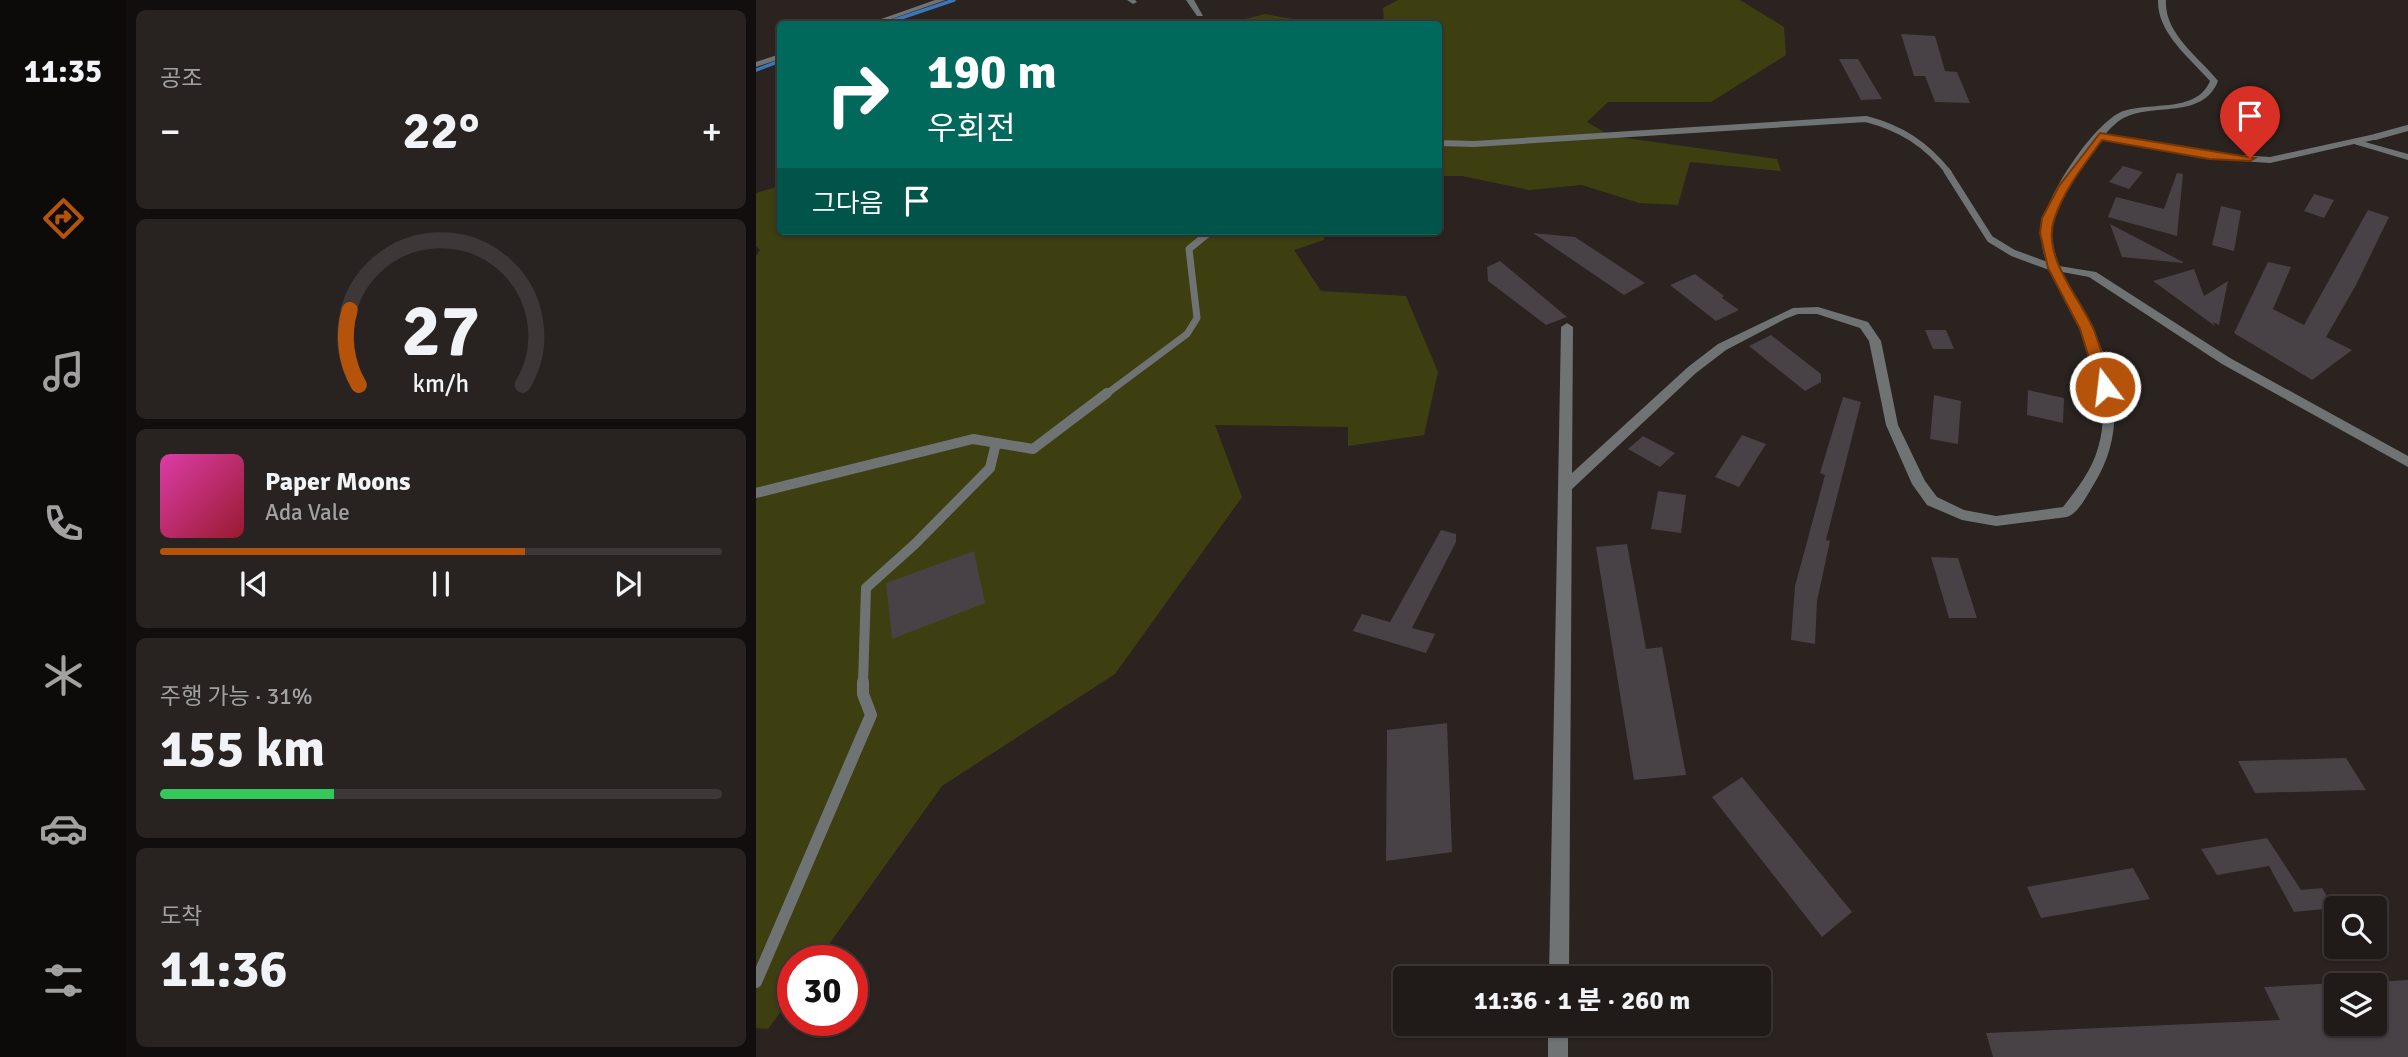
<!DOCTYPE html>
<html lang="ko">
<meta charset="utf-8">
<style>
body{margin:0;font-family:Signika,"Noto Sans KR",sans-serif;background:#282321;color:#f1f3f6;height:100vh;display:flex;flex-direction:column;font-size:26px;white-space:nowrap}
*{box-sizing:border-box;margin:0}
p{font-size:23px;color:#a2a1a2}
.icon{flex:none;width:38px;height:38px;fill:none;stroke:currentColor;stroke-width:2;stroke-linecap:round;stroke-linejoin:round}
.map{position:relative;flex:1;overflow:hidden}
.sheet{display:flex;flex-direction:column;gap:10px;padding:10px;background:#120e0d;width:630px}
.sheet>*{flex:none}
.hud{position:absolute;left:21px;top:21px;width:665px;height:214px;border-radius:7px;box-shadow:0 2px 5px #0004,0 0 0 2px #3d3837;background:#00695c;color:#fff;overflow:hidden}
.buttons{position:absolute;left:1568px;top:896px;display:grid;gap:14px}
.buttons a{display:grid;place-items:center;width:63px;height:63px;border-radius:7px;background:#201a18;box-shadow:0 2px 5px #0004,0 0 0 2px #3d3837;font-size:35px}
.speed{position:absolute;left:21px;top:945px;display:flex;gap:14px;font-size:35px;font-weight:700;text-align:center}
.speed>*{display:grid;place-content:center;width:91px;height:91px;border-radius:50%;background:#201a18;box-shadow:0 2px 5px #0004,0 0 0 2px #3d3837;line-height:1}
.speed .limit{border:10px solid #d22;background:#fff;color:#111}
.pin{position:absolute;display:grid;place-items:center;width:60px;height:60px;color:#fff;margin:-72px -30px;border-radius:50% 50% 50% 0;rotate:-45deg;box-shadow:0 0 7px #0007}
.pin .icon{rotate:45deg}
.me{position:absolute;width:77px;margin:-38px;rotate:345deg;stroke-linejoin:round;filter:drop-shadow(0 0 5px #0008)}
.turn{display:flex;align-items:center;gap:24px;height:147px;padding:0 35px;font-size:32px}
.turn .icon{width:91px;height:91px;stroke-width:2.5}
.turn b{display:block;font-size:49px;line-height:60px}
.then{display:flex;align-items:center;height:66px;padding:0 35px;background:#0003;gap:14px;font-size:26px}
.big{font-size:52px;font-weight:800;line-height:1.1}
.sheet .tile{flex:1;display:flex;flex-direction:column;justify-content:center;gap:10px;min-width:0;padding:0 24px;border-radius:10px;background:#282321}
.sheet .dial{align-items:center;gap:0}
.dial svg{height:182px;overflow:visible;fill:none;stroke:#3d3837;stroke-width:7;stroke-linecap:round;text-anchor:middle}
.dial text{fill:#f1f3f6;stroke:none}
.song{display:flex;align-items:center;gap:21px}
.cover{width:84px;height:84px;border-radius:10px;background:linear-gradient(135deg,hsl(320 70% 55%),hsl(350 70% 35%))}
.played{height:7px;border-radius:4px;background:linear-gradient(90deg,#b45309 65%,#3d3837 65%)}
.keys{display:flex;justify-content:space-around;direction:ltr}
.heat{display:flex;justify-content:space-between;align-items:center;font-size:38px;direction:ltr}
.charge{height:10px;border-radius:5px;background:linear-gradient(90deg,#34c759 31%,#3d3837 0)}
.trip{position:absolute;left:637px;top:966px;width:378px;height:70px;border-radius:7px;background:#201a18;box-shadow:0 2px 5px #0004,0 0 0 2px #3d3837;font-weight:800;line-height:70px;text-align:center}
main{display:flex;flex:1;min-height:0}
.menu{display:flex;flex-direction:column;width:126px;justify-content:space-around;align-items:center;background:#0d0a0a;color:#a2a1a2}
.menu .icon{width:49px;height:49px}
.menu .on{color:#b45309}
.menu b{font-size:32px;color:#f1f3f6}
.map>svg:first-child{display:block}
.green{fill:#3d3f11}
.lines{fill:none;stroke-linecap:round;stroke-linejoin:round}
.stream{stroke:#3c75b8;stroke-width:3.5}
.building{fill:#484145}
.lane-far3{stroke:#6f7373;stroke-width:6}
.lane-far2{stroke:#6f7373;stroke-width:7}
.lane-far1{stroke:#6f7373;stroke-width:10}
.lane{stroke:#6f7373;stroke-width:12}
.street{fill:#6f7373;fill-rule:evenodd}
.route{fill:#b45309;stroke:#753606;stroke-width:2}
</style>
<main>
<nav class="menu">
<b>11:35</b>
<svg class="icon on" aria-label="directions" viewBox="0 0 24 24"><path d="M12 3l9 9-9 9-9-9zM9 14v-3h6M13 9l2 2-2 2"/></svg>
<svg class="icon" aria-label="music" viewBox="0 0 24 24"><path d="M9 18V5l10-2v13"/><circle cx="6" cy="18" r="3"/><circle cx="16" cy="16" r="3"/></svg>
<svg class="icon" aria-label="phone" viewBox="0 0 24 24"><path d="M5 4h4l2 5-3 2q2 4 5 5l2-3 5 2v4C11 20 4 13 5 4z"/></svg>
<svg class="icon" aria-label="climate" viewBox="0 0 24 24"><path d="M12 3v18M4 7l16 10M4 17L20 7"/></svg>
<svg class="icon" aria-label="car" viewBox="0 0 24 24"><path d="M5 17H2v-5l4-1 3-4h7l3 4 3 1v5h-3M9 17h6M6 11h13"/><circle cx="7" cy="17" r="2"/><circle cx="17" cy="17" r="2"/></svg>
<svg class="icon" aria-label="filters" viewBox="0 0 24 24"><path d="M4 7h16M4 17h16"/><circle cx="9" cy="7" r="2"/><circle cx="15" cy="17" r="2"/></svg>
</nav>
<section class="sheet">
<div class="tile"><p>공조</p>
<div class="heat"><a>−</a><b class="big">22°</b><a>+</a></div>
</div>
<div class="tile dial"><svg viewBox="0 0 100 80">
<path d="M14 69A42 42 0 1 1 86 69"/>
<path d="M14 69A42 42 0 0 1 10 36" stroke="#b45309"/>
<text x="50" y="56" font-size="32" font-weight="700">27</text>
<text x="50" y="72" font-size="11">km/h</text>
</svg></div>
<div class="tile">
<div class="song"><i class="cover"></i><div><b>Paper Moons</b><p>Ada Vale</p></div></div>
<div class="played"></div>
<div class="keys"><svg class="icon" aria-label="previous" viewBox="0 0 24 24"><path d="M18 5L8 12l10 7zM5 5v14"/></svg><svg class="icon" aria-label="pause" viewBox="0 0 24 24"><path d="M8 5v14M16 5v14"/></svg><svg class="icon" aria-label="next" viewBox="0 0 24 24"><path d="M6 5l10 7-10 7zM19 5v14"/></svg></div>
</div>
<div class="tile"><p>주행 가능 · 31%</p><b class="big">155 km</b><div class="charge"></div></div>
<div class="tile"><p>도착</p><b class="big">11:36</b></div>
</section>
<div class="map">
<svg width="1652" height="1057" viewBox="0 0 1652 1057">
<rect width="100%" height="100%" fill="#2a2320"/>
<path class="green" d="M 642,0 L 984,0 L 1028,27 L 1030,55 L 955,102 L 852,102 L 831,122 L 855,136 L 1021,159 L 1025,171 L 934,162 L 922,205 L 883,203 L 826,185 L 773,190 L 706,176 L 683,176 L 682,24 L 628,24 L 627,8 Z
M 509,14 L 543,20 L 540,24 L 469,24 Z
M 24,186 L 24,231 L 569,231 L 568,240 L 538,250 L 565,291 L 650,296 L 682,372 L 668,435 L 592,446 L 592,427 L 459,425 L 486,497 L 359,674 L 186,786 L 61,961 L 37,961 L 37,995 L 12,1029 L 0,1028 L 0,256 L 4,250 L 0,246 L 0,193 Z"/>
<g class="lines">
<path class="stream" d="M 127,24 L 198,0
M 0,70 L 24,61"/>
</g>
<path class="building" d="M 1145,34 L 1179,36 L 1189,71 L 1201,72 L 1214,103 L 1179,102 L 1169,76 L 1158,76 Z
M 1083,59 L 1102,59 L 1126,99 L 1105,100 Z
M 1367,166 L 1387,172 L 1373,189 L 1353,182 Z
M 1421,173 L 1427,174 L 1421,236 L 1352,217 L 1360,197 L 1408,209 Z
M 1558,194 L 1578,200 L 1568,218 L 1548,211 Z
M 1465,206 L 1485,211 L 1478,251 L 1456,245 Z
M 1612,210 L 1633,217 L 1600,285 L 1570,337 L 1596,350 L 1556,380 L 1478,333 L 1512,262 L 1535,267 L 1517,309 L 1548,325 Z
M 1354,224 L 1427,262 L 1427,263 L 1366,257 Z
M 777,233 L 819,237 L 889,283 L 868,295 Z
M 744,261 L 811,317 L 790,325 L 732,281 L 731,267 Z
M 1438,269 L 1448,296 L 1472,281 L 1463,325 L 1457,322 L 1459,326 L 1397,281 Z
M 939,274 L 968,296 L 966,298 L 983,310 L 960,321 L 914,285 Z
M 1169,330 L 1190,330 L 1198,349 L 1177,349 Z
M 1015,335 L 1065,374 L 1065,382 L 1049,391 L 993,346 Z
M 1272,390 L 1308,398 L 1307,423 L 1271,415 Z
M 1178,395 L 1205,401 L 1202,444 L 1174,439 Z
M 1087,397 L 1105,402 L 1070,540 L 1074,541 L 1061,601 L 1059,644 L 1035,640 L 1039,586 L 1069,475 L 1064,473 Z
M 986,435 L 1010,444 L 983,487 L 959,477 Z
M 887,436 L 919,453 L 904,467 L 872,449 Z
M 902,491 L 930,495 L 925,533 L 895,529 Z
M 685,530 L 700,534 L 700,542 L 656,628 L 679,634 L 670,653 L 597,631 L 606,614 L 634,622 Z
M 871,544 L 890,649 L 906,647 L 930,775 L 878,780 L 840,547 Z
M 218,551 L 229,603 L 136,639 L 130,583 Z
M 1175,557 L 1202,558 L 1221,618 L 1193,618 Z
M 691,723 L 696,852 L 630,861 L 631,730 Z
M 1590,758 L 1610,790 L 1499,793 L 1482,761 Z
M 986,777 L 1096,912 L 1066,937 L 956,797 Z
M 1511,838 L 1545,890 L 1566,888 L 1578,908 L 1538,912 L 1513,866 L 1461,875 L 1445,849 Z
M 1377,868 L 1394,899 L 1285,918 L 1271,887 Z
M 1652,980 L 1652,1057 L 1237,1057 L 1230,1033 L 1524,1020 L 1508,987 L 1580,983 L 1580,1024 L 1619,1024 L 1619,982 Z"/>
<g class="lines">
<path class="lane-far3" d="M 1619,137 L 1652,128
M 682,143 L 718,144 L 1110,119 C 1145,128 1170,144 1193,173"/>
<path class="lane-far2" d="M 1191,171 L 1234,239 L 1257,253 L 1298,268
M 349,395 L 431,334 L 441,318 L 433,249 L 455,231"/>
<path class="lane-far1" d="M 0,493 L 217,439 L 277,449 L 351,393
M 107,684 L 110,588 L 159,544 L 234,468 L 240,443"/>
<path class="lane" d="M 0,982 L 115,715 L 107,694 L 107,682"/>
<path class="street" d="M 179,0 L 190,0 L 121,24 L 111,24 Z
M 371,0 L 379,0 L 381,2 L 377,4 Z
M 430,0 L 438,0 L 447,16 L 441,16 Z
M 1402,0 L 1410,0 C 1408,34 1443,57 1462,81 C 1447,119 1400,103 1370,117 C 1362,120 1355,128 1349,134 L 1453,153 L 1514,157 L 1619,134 L 1624,137 L 1622,139 L 1609,142 L 1652,154 L 1652,160 L 1598,144 L 1514,163 L 1453,159 L 1345,139 C 1327,160 1299,199 1296,227 C 1295,240 1299,253 1303,266 L 1340,272 L 1474,358 L 1652,456 L 1652,467 L 1466,364 L 1333,277 L 1306,272 C 1314,291 1326,307 1335,325 C 1361,377 1370,433 1338,484 C 1331,495 1323,513 1311,517 L 1240,526 L 1206,520 L 1171,505 L 1156,484 L 1130,425 L 1113,341 L 1104,328 L 1061,314 L 1042,314 L 1029,319 L 970,350 L 940,373 L 816,489 L 813,978 L 793,978 L 805,327 L 811,323 L 817,327 L 816,473 L 932,367 L 962,344 L 1037,308 L 1062,307 L 1112,322 L 1125,341 L 1142,425 L 1169,481 L 1181,497 L 1208,510 L 1240,516 L 1307,507 C 1321,489 1336,470 1342,448 C 1356,403 1338,349 1315,310 C 1300,284 1279,252 1287,221 C 1294,191 1335,128 1363,113 C 1390,100 1440,115 1454,81 C 1434,58 1401,33 1402,0 Z
M 24,54 L 24,59 L 0,67 L 0,62 Z
M 792,1024 L 812,1024 L 812,1057 L 792,1057 Z"/>
</g>
<path class="route" d="M 1344,133 L 1499,158 L 1494,161 L 1453,159 L 1346,140 C 1329,164 1309,188 1299,217 C 1284,256 1324,297 1338,330 C 1345,349 1350,368 1356,387 L 1349,391 L 1342,387 L 1324,329 L 1292,268 L 1284,233 L 1286,218 L 1303,186 Z"/>
</svg>
<div class="buttons">
<a><svg class="icon" aria-label="search" viewBox="0 0 24 24"><circle cx="10" cy="10" r="6"/><path d="M15 15l6 6"/></svg></a>
<a><svg class="icon" aria-label="layers" viewBox="0 0 24 24"><path d="M12 4l9 5-9 5-9-5zM3 14l9 5 9-5"/></svg></a>
</div>
<div class="speed"><div class="limit">30</div></div>
<div class="pin" style="left:1494px;top:158px;background:#d93025"><svg class="icon" aria-label="arrive" viewBox="0 0 24 24"><path d="M6 21V4h12l-3 4 3 4H6"/></svg></div>
<svg class="me" style="left:1349px;top:387px" viewBox="-20 -20 40 40"><circle r="17" fill="#b45309" stroke="#fff" stroke-width="3"/><path d="M0-11L8 9 0 5-8 9z" fill="#fff"/></svg>
<div class="trip">11:36 · 1 분 · 260 m</div>
<div class="hud">
<div class="turn"><svg class="icon" aria-label="right" viewBox="0 0 24 24"><path d="M7 20v-9h11M14 6l5 5-5 5"/></svg><div><b>190 m</b>우회전</div></div>
<div class="then">그다음<svg class="icon" aria-label="arrive" viewBox="0 0 24 24"><path d="M6 21V4h12l-3 4 3 4H6"/></svg></div>
</div>
</div>
</main>
